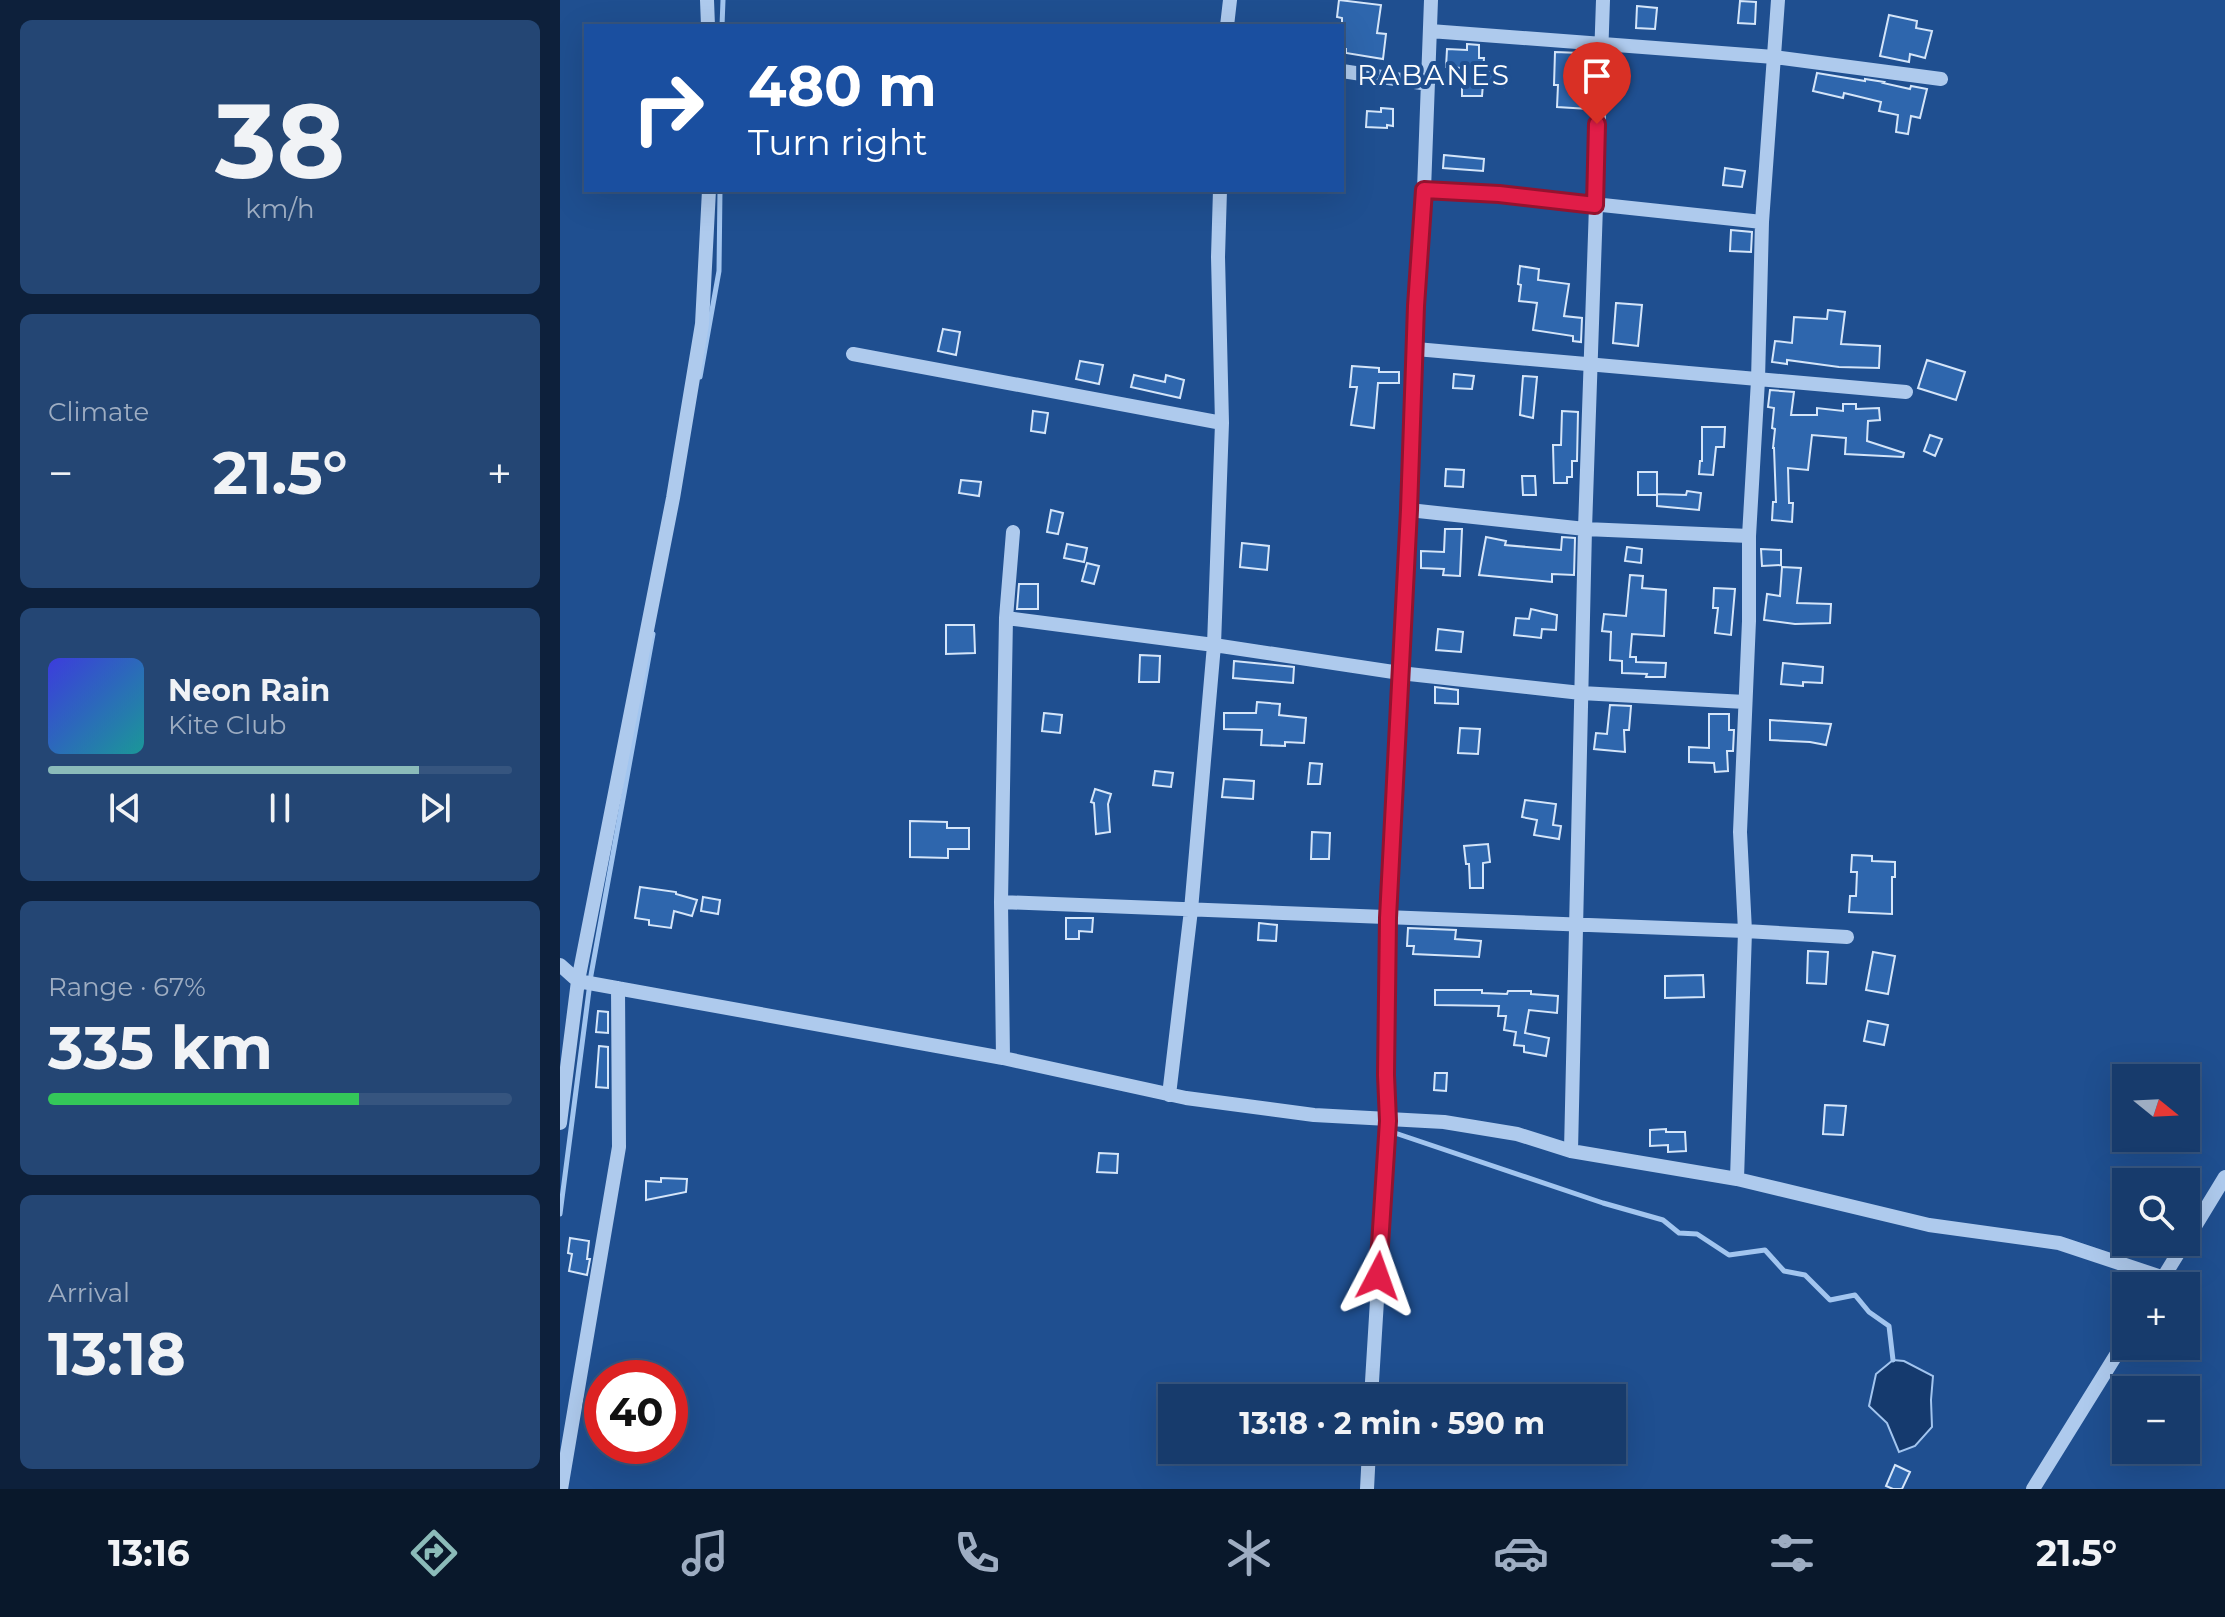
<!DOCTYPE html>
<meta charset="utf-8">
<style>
body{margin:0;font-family:Montserrat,sans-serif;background:#244674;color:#f1f3f6;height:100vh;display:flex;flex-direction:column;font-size:30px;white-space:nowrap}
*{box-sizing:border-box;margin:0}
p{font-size:26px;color:#9eadc2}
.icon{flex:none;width:44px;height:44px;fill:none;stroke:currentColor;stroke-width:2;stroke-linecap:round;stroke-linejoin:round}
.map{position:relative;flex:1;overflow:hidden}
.drawer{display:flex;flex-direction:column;gap:20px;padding:20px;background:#0d203b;width:560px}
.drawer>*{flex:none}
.top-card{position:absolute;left:24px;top:24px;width:760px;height:168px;border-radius:0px;box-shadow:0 8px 32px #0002,0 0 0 2px #36557f;background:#1a4fa0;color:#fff;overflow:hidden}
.needle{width:52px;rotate:108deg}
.buttons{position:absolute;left:1552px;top:1064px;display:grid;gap:16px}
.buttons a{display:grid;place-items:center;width:88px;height:88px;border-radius:0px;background:#173b6c;box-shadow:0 8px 32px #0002,0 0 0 2px #36557f;font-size:40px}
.speed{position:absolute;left:24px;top:1360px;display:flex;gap:16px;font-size:40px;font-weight:700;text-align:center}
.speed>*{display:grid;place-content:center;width:104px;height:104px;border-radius:50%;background:#173b6c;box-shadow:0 8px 32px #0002,0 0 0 2px #36557f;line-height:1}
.speed .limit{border:12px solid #d22;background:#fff;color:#111}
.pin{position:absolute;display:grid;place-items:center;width:68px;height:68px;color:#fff;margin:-82px -34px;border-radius:50% 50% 50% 0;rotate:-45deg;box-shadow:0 0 8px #0007}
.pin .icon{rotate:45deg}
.me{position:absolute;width:88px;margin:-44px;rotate:4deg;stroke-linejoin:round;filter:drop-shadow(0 0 6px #0008)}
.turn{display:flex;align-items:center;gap:28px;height:168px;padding:0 32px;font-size:36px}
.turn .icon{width:104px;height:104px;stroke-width:2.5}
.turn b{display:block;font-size:56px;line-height:68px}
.big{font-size:60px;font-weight:700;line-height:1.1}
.drawer .tile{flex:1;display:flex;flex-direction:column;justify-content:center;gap:12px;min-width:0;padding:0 28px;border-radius:12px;background:#244674}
.drawer .dial{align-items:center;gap:0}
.dial b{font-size:104px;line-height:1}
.song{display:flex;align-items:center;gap:24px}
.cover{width:96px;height:96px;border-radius:12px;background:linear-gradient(135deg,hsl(240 70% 55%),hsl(180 70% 35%))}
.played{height:8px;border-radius:4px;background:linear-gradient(90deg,#8bbbb9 80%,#36557f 80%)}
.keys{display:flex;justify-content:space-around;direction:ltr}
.heat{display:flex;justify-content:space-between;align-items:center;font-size:44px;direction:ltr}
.charge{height:12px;border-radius:6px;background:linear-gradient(90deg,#34c759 67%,#36557f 0)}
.trip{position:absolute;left:598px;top:1384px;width:468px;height:80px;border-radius:0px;background:#173b6c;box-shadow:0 8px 32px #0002,0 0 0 2px #36557f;font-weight:700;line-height:80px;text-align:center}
.menu{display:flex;height:128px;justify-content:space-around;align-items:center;background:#09182b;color:#9eadc2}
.menu .icon{width:56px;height:56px}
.menu .current{color:#8bbbb9}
.menu b{font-size:36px;color:#f1f3f6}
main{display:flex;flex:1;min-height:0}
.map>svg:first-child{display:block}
.water{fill:#153a6e;stroke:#a2c5ef;stroke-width:2}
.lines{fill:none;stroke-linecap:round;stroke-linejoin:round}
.stream{stroke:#a2c5ef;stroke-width:5}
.building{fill:#2e66ad;stroke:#d4e5f9;stroke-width:2}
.path{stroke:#aecaed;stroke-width:3;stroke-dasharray:4 6;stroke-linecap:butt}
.minor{stroke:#aecaed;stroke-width:14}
.route-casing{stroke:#92132f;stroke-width:20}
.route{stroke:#e11d48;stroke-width:14}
.labels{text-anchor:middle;stroke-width:8;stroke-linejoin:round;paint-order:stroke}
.quarter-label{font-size:28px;letter-spacing:2px;fill:#fff;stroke:#1f4f90}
</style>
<main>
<section class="drawer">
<div class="tile dial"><b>38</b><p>km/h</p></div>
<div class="tile"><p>Climate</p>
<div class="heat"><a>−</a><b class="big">21.5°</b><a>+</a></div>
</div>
<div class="tile">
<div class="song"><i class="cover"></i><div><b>Neon Rain</b><p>Kite Club</p></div></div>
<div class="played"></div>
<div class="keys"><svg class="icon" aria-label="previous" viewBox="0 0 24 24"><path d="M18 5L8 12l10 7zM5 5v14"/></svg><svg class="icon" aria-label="pause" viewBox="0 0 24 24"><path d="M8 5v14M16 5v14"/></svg><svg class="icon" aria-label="next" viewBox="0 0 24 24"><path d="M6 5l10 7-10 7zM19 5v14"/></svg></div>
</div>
<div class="tile"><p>Range · 67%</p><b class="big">335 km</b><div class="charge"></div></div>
<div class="tile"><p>Arrival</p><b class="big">13:18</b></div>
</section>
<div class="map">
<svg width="1665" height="1489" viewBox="0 0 1665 1489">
<rect width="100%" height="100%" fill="#1f4f90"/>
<path class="water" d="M 1333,1360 L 1344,1361 L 1373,1376 L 1371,1400 L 1372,1427 L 1355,1446 L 1339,1452 L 1327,1423 L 1309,1406 L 1316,1374 Z"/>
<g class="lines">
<path class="stream" d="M 162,26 L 163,0
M 140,377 L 159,271 L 160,190
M 835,1133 L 1043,1203 L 1103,1220 L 1119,1233 L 1137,1234 L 1169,1255 L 1205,1250 L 1224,1271 L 1245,1275 L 1270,1300 L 1295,1295 L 1309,1312 L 1329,1326 L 1333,1360
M 0,1214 L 31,975 L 93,634"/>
</g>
<path class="building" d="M 779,0 L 821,5 L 817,33 L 826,34 L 823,59 L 786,53 L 786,49 L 782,49 L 782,18 L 777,17 Z
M 1180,1 L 1196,2 L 1195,24 L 1178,23 Z
M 1077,6 L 1097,8 L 1095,29 L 1076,28 Z
M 1329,15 L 1357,21 L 1356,28 L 1372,31 L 1365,58 L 1350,54 L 1349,62 L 1320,56 Z
M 907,44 L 919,45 L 919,58 L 924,58 L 923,71 L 946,74 L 944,87 L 923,84 L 922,96 L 902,96 L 902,68 L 886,67 L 887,49 L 907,50 Z
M 995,52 L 1020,53 L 1018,95 L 1030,94 L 1029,109 L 997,107 L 998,85 L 994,85 Z
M 1257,73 L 1305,81 L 1305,79 L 1324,82 L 1323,83 L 1350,89 L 1351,86 L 1367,89 L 1360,118 L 1351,116 L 1348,134 L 1336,132 L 1338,115 L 1319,111 L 1321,102 L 1284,93 L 1283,98 L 1253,91 Z
M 821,108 L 833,109 L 833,126 L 827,125 L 827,128 L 806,127 L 807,111 L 821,112 Z
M 884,155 L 924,159 L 923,171 L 883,168 Z
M 1165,168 L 1185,171 L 1182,187 L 1163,185 Z
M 1171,230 L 1192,232 L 1191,252 L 1170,251 Z
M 960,266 L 979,269 L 978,280 L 1009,284 L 1004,316 L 1022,318 L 1021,342 L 1013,341 L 1013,336 L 973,330 L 977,303 L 959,301 L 961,285 L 958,284 Z
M 1056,303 L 1082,305 L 1078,346 L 1053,343 Z
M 1268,310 L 1285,312 L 1281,344 L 1320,346 L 1319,368 L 1279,367 L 1227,360 L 1227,364 L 1212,362 L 1215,341 L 1232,343 L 1234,317 L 1267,319 Z
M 383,329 L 400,332 L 396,355 L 378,351 Z
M 1367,360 L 1405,372 L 1396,400 L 1358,388 Z
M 520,361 L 543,365 L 539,384 L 516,379 Z
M 792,366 L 819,368 L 819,372 L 839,372 L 839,383 L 818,383 L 814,428 L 791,425 L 797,387 L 790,387 Z
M 894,374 L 914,376 L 912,389 L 893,388 Z
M 574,375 L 605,382 L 606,375 L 624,380 L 620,398 L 571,387 Z
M 963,376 L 977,377 L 973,418 L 960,415 Z
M 1210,390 L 1234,392 L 1231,415 L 1257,415 L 1257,408 L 1283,411 L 1283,404 L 1296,404 L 1296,409 L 1319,408 L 1320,420 L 1308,421 L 1307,441 L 1344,453 L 1343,457 L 1285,454 L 1286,438 L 1252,435 L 1248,470 L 1228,468 L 1229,503 L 1233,503 L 1232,522 L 1212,520 L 1213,502 L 1216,502 L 1214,448 L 1213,448 L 1215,429 L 1212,428 L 1214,408 L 1208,407 Z
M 473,411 L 488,413 L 485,433 L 471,431 Z
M 1002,411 L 1018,412 L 1017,461 L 1012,461 L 1012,477 L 1007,477 L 1007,483 L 994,483 L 993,445 L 1001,445 Z
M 1142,427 L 1165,427 L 1164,447 L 1156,447 L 1153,475 L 1139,474 L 1140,461 L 1142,461 Z
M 1370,435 L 1382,439 L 1375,456 L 1364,451 Z
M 886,469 L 904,470 L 903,487 L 885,486 Z
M 1078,472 L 1097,472 L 1097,495 L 1078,495 Z
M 962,476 L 975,476 L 976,495 L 963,495 Z
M 401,480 L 421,482 L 419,496 L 399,493 Z
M 1127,491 L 1141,493 L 1139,510 L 1097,506 L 1097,494 L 1126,495 Z
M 491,510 L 503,513 L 498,534 L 487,532 Z
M 885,529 L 902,529 L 900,576 L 883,575 L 884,569 L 861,568 L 861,551 L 884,552 Z
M 926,537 L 946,541 L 945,545 L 1001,550 L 1002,537 L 1015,538 L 1014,575 L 992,574 L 992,582 L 919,575 Z
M 682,543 L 709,546 L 707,570 L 680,567 Z
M 507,544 L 527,548 L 524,562 L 504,558 Z
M 1067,547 L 1082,549 L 1081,563 L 1065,561 Z
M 1201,549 L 1221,550 L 1221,565 L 1202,566 Z
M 527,563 L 539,566 L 534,584 L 522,581 Z
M 1222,567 L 1241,568 L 1237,603 L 1271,604 L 1270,623 L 1235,624 L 1204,620 L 1207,594 L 1220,596 Z
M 1070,575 L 1083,576 L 1082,588 L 1106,590 L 1104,636 L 1072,634 L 1070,657 L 1076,657 L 1076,662 L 1106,663 L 1105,677 L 1086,677 L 1087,674 L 1062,673 L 1062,661 L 1050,660 L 1051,632 L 1042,631 L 1044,614 L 1066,616 Z
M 459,584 L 478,584 L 478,609 L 457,609 Z
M 1154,588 L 1175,589 L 1171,635 L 1155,633 L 1158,608 L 1153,608 Z
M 971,609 L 997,615 L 996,630 L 982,629 L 981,638 L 954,635 L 956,618 L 969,619 Z
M 386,625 L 414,625 L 415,653 L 386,654 Z
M 878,629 L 903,632 L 901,652 L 876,650 Z
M 580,655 L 600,656 L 599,682 L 579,682 Z
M 674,661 L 734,667 L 733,683 L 673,678 Z
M 1223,663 L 1263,667 L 1262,683 L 1243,682 L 1243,686 L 1221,684 Z
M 875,687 L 898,690 L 898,704 L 875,703 Z
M 697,702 L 720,704 L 719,715 L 746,718 L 744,743 L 725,742 L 725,746 L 701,745 L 702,730 L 664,729 L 664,713 L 696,713 Z
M 1050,705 L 1071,706 L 1069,730 L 1064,730 L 1065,752 L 1034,749 L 1036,733 L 1047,734 Z
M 484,713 L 502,715 L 500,733 L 482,731 Z
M 1149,714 L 1169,714 L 1169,730 L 1174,730 L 1173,751 L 1167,751 L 1168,771 L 1155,772 L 1154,763 L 1129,762 L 1129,747 L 1149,748 Z
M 1210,720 L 1271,724 L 1266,745 L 1250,742 L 1210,740 Z
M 900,728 L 920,729 L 918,754 L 898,753 Z
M 750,763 L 762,764 L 760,784 L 748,784 Z
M 595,771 L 613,773 L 611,787 L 593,785 Z
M 664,779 L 694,781 L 693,799 L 662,797 Z
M 535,789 L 551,794 L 548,804 L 550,832 L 536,834 L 534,803 L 531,802 Z
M 965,800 L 996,804 L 993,825 L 1001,826 L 999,839 L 974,835 L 977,820 L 962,817 Z
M 350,821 L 387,822 L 387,828 L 409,828 L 409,849 L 388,849 L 388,858 L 350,857 Z
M 752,832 L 770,833 L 769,859 L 751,859 Z
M 928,844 L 930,862 L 923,863 L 923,888 L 910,888 L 909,864 L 906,864 L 904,846 Z
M 1292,855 L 1312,856 L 1312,861 L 1335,862 L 1335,877 L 1332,877 L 1332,914 L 1289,912 L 1290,896 L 1296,896 L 1297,872 L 1291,872 Z
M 80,887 L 116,892 L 116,894 L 137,900 L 132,916 L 114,911 L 111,928 L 89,925 L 89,920 L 75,918 Z
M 143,897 L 160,900 L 158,914 L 141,911 Z
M 506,918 L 533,918 L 532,932 L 519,931 L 519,939 L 506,939 Z
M 699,923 L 717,925 L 716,941 L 698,940 Z
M 848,928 L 896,930 L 895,939 L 921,941 L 919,957 L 853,954 L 854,946 L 847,946 Z
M 1248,951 L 1268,952 L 1266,984 L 1247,983 Z
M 1313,952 L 1335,956 L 1328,994 L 1306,990 Z
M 1143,975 L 1144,997 L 1105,998 L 1105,976 Z
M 875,990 L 922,990 L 922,993 L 947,994 L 948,991 L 971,991 L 971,994 L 998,996 L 997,1013 L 969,1010 L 965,1033 L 989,1038 L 986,1056 L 964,1052 L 964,1046 L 954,1045 L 956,1032 L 944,1030 L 946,1016 L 938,1016 L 939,1006 L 875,1005 Z
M 38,1011 L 48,1012 L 48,1033 L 36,1032 Z
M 1308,1021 L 1328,1025 L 1324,1045 L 1304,1041 Z
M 39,1046 L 48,1047 L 48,1088 L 36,1087 Z
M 875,1073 L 887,1073 L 886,1091 L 874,1090 Z
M 1265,1105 L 1286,1106 L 1283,1135 L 1263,1134 Z
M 1106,1129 L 1106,1132 L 1125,1132 L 1126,1151 L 1108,1152 L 1108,1145 L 1090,1146 L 1090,1130 Z
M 539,1153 L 558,1154 L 557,1173 L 537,1172 Z
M 101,1178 L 127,1179 L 126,1192 L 86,1200 L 86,1181 L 101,1182 Z
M 10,1238 L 29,1241 L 27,1259 L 30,1259 L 27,1275 L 9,1271 L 12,1254 L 8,1253 Z
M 1335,1465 L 1350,1472 L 1342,1489 L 1333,1489 L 1326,1486 Z"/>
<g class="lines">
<path class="path" d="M 1626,1297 L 1627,1298"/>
<path class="minor" d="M 147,0 L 148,26
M 667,26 L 670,0
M 870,31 L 1214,57 L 1381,79
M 782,71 L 868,84
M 864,190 L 939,194 L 1202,222
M 856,349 L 1346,392
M 293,354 L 662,423
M 849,510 L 1025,529 L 1189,536
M 446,618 L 453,532
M 441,902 L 1185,931 L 1287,937
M 0,965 L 18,981 L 443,1058 L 626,1098 L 754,1115 L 884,1122 L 957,1134 L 1011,1151 L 1177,1179 L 1369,1225 L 1499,1243 L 1604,1278
M 443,1058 L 441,902 L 446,618 L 654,645 L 840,673 L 1021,693 L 1185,702
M 609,1095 L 631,910 L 654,645 L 662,423 L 658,257 L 660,190
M 0,1123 L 18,981 L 113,498 L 142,324 L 149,190
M 1011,1151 L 1025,529 L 1043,0
M 1177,1179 L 1185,931 L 1180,832 L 1189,621 L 1189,536 L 1198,380 L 1202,222 L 1218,0
M 1626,1241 L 1665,1177
M 1598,1286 L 1625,1242
M 811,1398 L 828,1121 L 826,1075 L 828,918 L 849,510 L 856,306 L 864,190 L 871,0
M 1,1489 L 59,1147 L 58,988
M 807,1489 L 809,1450
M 1473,1489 L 1566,1339"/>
</g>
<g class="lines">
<defs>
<path id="route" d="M 818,1276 L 828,1121 L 826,1075 L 828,918 L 849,510 L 856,306 L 864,190 L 939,194 L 1035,205 L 1037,124"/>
</defs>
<use href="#route" class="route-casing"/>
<use href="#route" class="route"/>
</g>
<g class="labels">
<g class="quarter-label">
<text x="874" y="85">RABANES</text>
</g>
</g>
</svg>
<div class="buttons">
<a><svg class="needle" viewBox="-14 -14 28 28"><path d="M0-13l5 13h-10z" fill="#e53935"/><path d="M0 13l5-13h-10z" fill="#9eadc2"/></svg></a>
<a><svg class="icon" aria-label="search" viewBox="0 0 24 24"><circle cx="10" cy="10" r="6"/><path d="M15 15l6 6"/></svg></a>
<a>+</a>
<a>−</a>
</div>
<div class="speed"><div class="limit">40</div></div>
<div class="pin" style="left:1037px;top:124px;background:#d93025"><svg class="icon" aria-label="arrive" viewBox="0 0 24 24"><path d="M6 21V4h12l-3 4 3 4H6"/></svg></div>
<svg class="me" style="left:818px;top:1276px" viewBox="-20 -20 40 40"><path d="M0-17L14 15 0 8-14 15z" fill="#e11d48" stroke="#fff" stroke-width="4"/></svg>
<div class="trip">13:18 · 2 min · 590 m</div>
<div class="top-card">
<div class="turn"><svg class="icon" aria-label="right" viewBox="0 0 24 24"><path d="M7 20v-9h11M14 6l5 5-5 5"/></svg><div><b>480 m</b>Turn right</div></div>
</div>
</div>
</main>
<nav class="menu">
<b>13:16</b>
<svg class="icon current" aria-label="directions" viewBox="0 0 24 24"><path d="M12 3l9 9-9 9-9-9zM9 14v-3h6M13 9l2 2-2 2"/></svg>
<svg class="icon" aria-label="music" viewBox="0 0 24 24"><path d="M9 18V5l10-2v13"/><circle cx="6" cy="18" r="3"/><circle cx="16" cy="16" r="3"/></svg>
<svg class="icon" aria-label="phone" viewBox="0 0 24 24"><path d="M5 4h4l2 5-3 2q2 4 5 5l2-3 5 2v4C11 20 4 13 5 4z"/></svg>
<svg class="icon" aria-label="climate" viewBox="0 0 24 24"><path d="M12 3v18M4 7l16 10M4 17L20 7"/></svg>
<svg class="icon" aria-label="car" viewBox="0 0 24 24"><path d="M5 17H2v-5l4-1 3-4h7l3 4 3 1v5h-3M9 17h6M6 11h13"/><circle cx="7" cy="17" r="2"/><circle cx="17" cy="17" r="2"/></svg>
<svg class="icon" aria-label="filters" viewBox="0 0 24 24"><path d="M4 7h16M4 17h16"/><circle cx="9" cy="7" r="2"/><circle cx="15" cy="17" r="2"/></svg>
<b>21.5°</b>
</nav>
